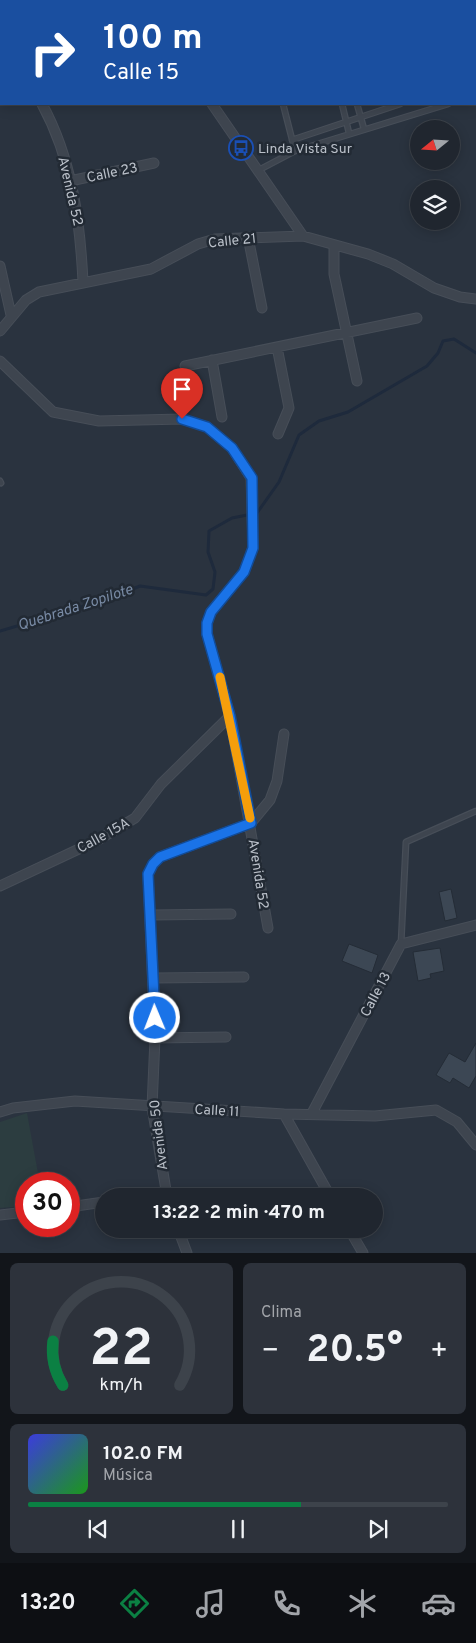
<!DOCTYPE html>
<html lang="es">
<meta charset="utf-8">
<style>
body{margin:0;font-family:Overpass,sans-serif;background:#2d323b;color:#f1f3f6;height:100vh;display:flex;flex-direction:column;font-size:19px;white-space:nowrap}
*{box-sizing:border-box;margin:0}
p{font-size:16px;color:#a2a5aa}
.icon{flex:none;width:28px;height:28px;fill:none;stroke:currentColor;stroke-width:2;stroke-linecap:round;stroke-linejoin:round}
.map{position:relative;height:1253px;overflow:hidden}
.details{display:flex;flex-direction:column;gap:10px;padding:10px;background:#12151a;flex:1}
.details>*{flex:none}
.top-card{position:absolute;left:0px;top:0px;width:476px;height:105px;box-shadow:0 2px 12px #0003,0 0 0 1px #3d434b;background:#1a4fa0;color:#fff;overflow:hidden}
.needle{width:32px;rotate:252deg}
.tools{position:absolute;left:410px;top:120px;display:grid;gap:10px}
.tools a{display:grid;place-items:center;width:50px;height:50px;border-radius:50%;background:#20262f;box-shadow:0 2px 12px #0003,0 0 0 1px #3d434b;font-size:25px}
.speed{position:absolute;left:15px;top:1172px;display:flex;gap:10px;font-size:25px;font-weight:700;text-align:center}
.speed>*{display:grid;place-content:center;width:65px;height:65px;border-radius:50%;background:#20262f;box-shadow:0 2px 12px #0003,0 0 0 1px #3d434b;line-height:1}
.speed .limit{border:8px solid #d22;background:#fff;color:#111}
.pin{position:absolute;display:grid;place-items:center;width:42px;height:42px;color:#fff;margin:-51px -21px;border-radius:50% 50% 50% 0;rotate:-45deg;box-shadow:0 0 5px #0007}
.pin .icon{rotate:45deg}
.me{position:absolute;width:55px;margin:-28px;rotate:359deg;stroke-linejoin:round;filter:drop-shadow(0 0 4px #0008)}
.turn{display:flex;align-items:center;gap:18px;height:105px;padding:0 20px;font-size:22px}
.turn .icon{width:65px;height:65px;stroke-width:2.5}
.turn b{display:block;font-size:35px;line-height:42px}
.big{font-size:38px;font-weight:700;line-height:1.1}
.details .widget{flex:1;display:flex;flex-direction:column;justify-content:center;gap:8px;min-width:0;padding:0 18px;border-radius:8px;background:#2d323b}
.details .dial{align-items:center;gap:0}
.dial svg{height:130px;overflow:visible;fill:none;stroke:#3d434b;stroke-width:7;stroke-linecap:round;text-anchor:middle}
.dial text{fill:#f1f3f6;stroke:none}
.song{display:flex;align-items:center;gap:15px}
.cover{width:60px;height:60px;border-radius:8px;background:linear-gradient(135deg,hsl(240 70% 55%),hsl(120 70% 35%))}
.played{height:5px;border-radius:2px;background:linear-gradient(90deg,#0b8043 65%,#3d434b 65%)}
.keys{display:flex;justify-content:space-around;direction:ltr}
.heat{display:flex;justify-content:space-between;align-items:center;font-size:28px;direction:ltr}
.details .tiles{flex:1;display:grid;gap:10px;grid-template-columns:1fr 1fr}
.widget:last-child{grid-column:span 2}
.trip{position:absolute;left:95px;top:1188px;width:288px;height:50px;border-radius:25px;background:#20262f;box-shadow:0 2px 12px #0003,0 0 0 1px #3d434b;font-weight:700;line-height:50px;text-align:center}
.menu{display:flex;height:80px;justify-content:space-around;align-items:center;background:#0d0f13;color:#a2a5aa}
.menu .icon{width:35px;height:35px}
.menu .active{color:#0b8043}
.menu b{font-size:22px;color:#f1f3f6}
.map>svg:first-child{display:block}
.green{fill:#2c3d40}
.lines{fill:none;stroke-linecap:round;stroke-linejoin:round}
.stream{stroke:#1e2a3c;stroke-width:3}
.building{fill:#3c4754;stroke:#242c36}
.lane-casing{stroke:#474e58;stroke-width:7}
.street-casing{stroke:#474e58;stroke-width:11}
.lane{stroke:#3e454f;stroke-width:4.5}
.street{stroke:#3e454f;stroke-width:9}
.route-casing{stroke:#114b97;stroke-width:12}
.route{stroke:#1a73e8;stroke-width:9}
.slow{stroke:#f59e0b;stroke-width:9}
.labels{text-anchor:middle;stroke-width:5;stroke-linejoin:round;paint-order:stroke}
.poi-label{font-size:14px;fill:#bac0c9;stroke:#222a34;text-anchor:start}
.street-label{font-size:14px;fill:#bac0c9;stroke:#222a34}
.water-label{font-size:15px;font-style:italic;fill:#788aa4;stroke:#222a34}
</style>
<div class="map">
<svg width="476" height="1253" viewBox="0 0 476 1253">
<rect width="100%" height="100%" fill="#2a333f"/>
<path class="green" d="M 27,1113 L 40,1184 L 26,1184 L 26,1206 L 0,1208 L 0,1122 Z"/>
<g class="lines">
<path class="stream" d="M 0,631 L 108,599 L 140,586 L 206,595 L 213,589 L 215,572 L 208,552 L 209,531 L 232,518 L 257,513 L 279,482 L 299,435 L 319,421 L 348,412 L 427,366 L 438,353 L 443,341 L 454,339 L 476,353"/>
</g>
<path class="building" d="M 451,889 L 457,918 L 445,921 L 439,892 Z
M 349,944 L 378,955 L 372,973 L 342,961 Z
M 440,948 L 444,971 L 430,974 L 431,978 L 418,981 L 413,952 Z
M 476,1043 L 476,1076 L 469,1088 L 453,1078 L 450,1083 L 436,1075 L 449,1053 L 465,1062 Z"/>
<g class="lines">
<defs>
<path id="lane" d="M 6,0 L 6,1
M 110,0 L 110,1
M 260,0 L 260,1
M 315,0 L 315,1
M 443,0 L 444,1
M 322,1 L 326,0
M 0,25 L 1,28
M 475,26 L 476,26
M 475,96 L 476,95
M 283,104 L 295,151
M 342,104 L 349,133
M 357,104 L 364,129
M 292,140 L 400,104
M 257,171 L 295,151 L 448,104
M 0,481 L 1,483
M 401,944 L 406,842 L 476,811"/>
<path id="street" d="M 0,96 L 1,95
M 42,104 C 72,159 80,220 83,282
M 212,104 L 303,236
M 70,181 L 154,163
M 248,237 L 262,308
M 334,245 L 334,274 L 357,381
M 0,266 L 11,315
M 0,331 L 26,300 L 39,292 L 151,269 L 198,244 L 215,239 L 303,236 L 368,254 L 393,264 L 434,288 L 460,297 L 476,299
M 277,347 L 289,408 L 278,434
M 212,360 L 222,417
M 0,361 L 53,412 L 99,421 L 182,419 L 207,427 L 232,448 L 251,478 L 253,548 L 244,572 L 211,612 L 207,623 L 207,634 L 230,716 L 268,928
M 185,366 L 417,318
M 0,886 L 98,840 L 135,818 L 161,784 L 230,716
M 151,915 L 231,914
M 154,978 L 244,977
M 155,1038 L 226,1037
M 0,1112 L 13,1108 L 75,1101 L 284,1114 L 375,1116 L 436,1110 L 457,1122 L 476,1145
M 312,1113 L 401,944 L 476,925
M 284,1114 L 330,1196
M 151,1196 L 166,1194
M 167,1196 L 152,1107 L 155,1038 L 148,874 L 153,864 L 160,857 L 251,823 L 270,800 L 277,781 L 284,734
M 69,1207 L 104,1202
M 0,1215 L 26,1212
M 178,1229 L 187,1253
M 349,1229 L 363,1253"/>
</defs>
<use href="#lane" class="lane-casing"/>
<use href="#street" class="street-casing"/>
<use href="#lane" class="lane"/>
<use href="#street" class="street"/>
</g>
<g class="lines">
<defs>
<path id="route" d="M 155,1018 L 148,874 L 153,864 L 160,857 L 251,823 L 230,716 L 207,634 L 207,623 L 211,612 L 244,572 L 253,548 L 252,478 L 232,448 L 207,427 L 182,419"/>
</defs>
<use href="#route" class="route-casing"/>
<use href="#route" class="route"/>
<path class="slow" d="M 220,677 L 250,818"/>
</g>
<defs>
<symbol id="bus-ring" viewBox="-11 -11 22 22"><circle r="9.5" fill="#222a34" stroke="#1a4fb4" stroke-width="1.5"/><path d="M-5-6H5V4H4V6H2V4H-2V6H-4V4H-5ZM-3.5-4V0h7V-4ZM-3.5 1.2v1.5H-2V1.2ZM2 1.2v1.5H3.5V1.2Z" fill="#1a4fb4"/></symbol>
</defs>
<g fill-rule="evenodd">
<use href="#bus-ring" x="227" y="134" width="28" height="28"/>
</g>
<g class="labels">
<g class="poi-label">
<text x="258" y="153">Linda Vista Sur</text>
</g>
<g class="street-label">
<text transform="translate(112 172) rotate(-12)" y="5">Calle 23</text>
<text transform="translate(71 191) rotate(77)" y="5">Avenida 52</text>
<text transform="translate(232 240) rotate(-6)" y="5">Calle 21</text>
<text transform="translate(103 835) rotate(-29)" y="5">Calle 15A</text>
<text transform="translate(259 874) rotate(81)" y="5">Avenida 52</text>
<text transform="translate(375 994) rotate(-62)" y="5">Calle 13</text>
<text transform="translate(217 1110) rotate(3)" y="5">Calle 11</text>
<text transform="translate(158 1135) rotate(-97)" y="5">Avenida 50</text>
</g>
<g class="water-label">
<text transform="translate(75 607) rotate(-18)" y="5">Quebrada Zopilote</text>
</g>
</g>
</svg>
<div class="tools">
<a><svg class="needle" viewBox="-14 -14 28 28"><path d="M0-13l5 13h-10z" fill="#e53935"/><path d="M0 13l5-13h-10z" fill="#a2a5aa"/></svg></a>
<a><svg class="icon" aria-label="layers" viewBox="0 0 24 24"><path d="M12 4l9 5-9 5-9-5zM3 14l9 5 9-5"/></svg></a>
</div>
<div class="speed"><div class="limit">30</div></div>
<div class="pin" style="left:182px;top:419px;background:#d93025"><svg class="icon" aria-label="arrive" viewBox="0 0 24 24"><path d="M6 21V4h12l-3 4 3 4H6"/></svg></div>
<svg class="me" style="left:155px;top:1018px" viewBox="-20 -20 40 40"><circle r="17" fill="#1a73e8" stroke="#fff" stroke-width="3"/><path d="M0-11L8 9 0 5-8 9z" fill="#fff"/></svg>
<div class="trip">13:22 · 2 min · 470 m</div>
<div class="top-card">
<div class="turn"><svg class="icon" aria-label="right" viewBox="0 0 24 24"><path d="M7 20v-9h11M14 6l5 5-5 5"/></svg><div><b>100 m</b>Calle 15</div></div>
</div>
</div>
<section class="details">
<div class="tiles">
<div class="widget dial"><svg viewBox="0 0 100 80">
<path d="M14 69A42 42 0 1 1 86 69"/>
<path d="M14 69A42 42 0 0 1 8 42" stroke="#0b8043"/>
<text x="50" y="56" font-size="32" font-weight="700">22</text>
<text x="50" y="72" font-size="11">km/h</text>
</svg></div>
<div class="widget"><p>Clima</p>
<div class="heat"><a>−</a><b class="big">20.5°</b><a>+</a></div>
</div>
<div class="widget">
<div class="song"><i class="cover"></i><div><b>102.0 FM</b><p>Música</p></div></div>
<div class="played"></div>
<div class="keys"><svg class="icon" aria-label="previous" viewBox="0 0 24 24"><path d="M18 5L8 12l10 7zM5 5v14"/></svg><svg class="icon" aria-label="pause" viewBox="0 0 24 24"><path d="M8 5v14M16 5v14"/></svg><svg class="icon" aria-label="next" viewBox="0 0 24 24"><path d="M6 5l10 7-10 7zM19 5v14"/></svg></div>
</div>
</div>
</section>
<nav class="menu">
<b>13:20</b>
<svg class="icon active" aria-label="directions" viewBox="0 0 24 24"><path d="M12 3l9 9-9 9-9-9zM9 14v-3h6M13 9l2 2-2 2"/></svg>
<svg class="icon" aria-label="music" viewBox="0 0 24 24"><path d="M9 18V5l10-2v13"/><circle cx="6" cy="18" r="3"/><circle cx="16" cy="16" r="3"/></svg>
<svg class="icon" aria-label="phone" viewBox="0 0 24 24"><path d="M5 4h4l2 5-3 2q2 4 5 5l2-3 5 2v4C11 20 4 13 5 4z"/></svg>
<svg class="icon" aria-label="climate" viewBox="0 0 24 24"><path d="M12 3v18M4 7l16 10M4 17L20 7"/></svg>
<svg class="icon" aria-label="car" viewBox="0 0 24 24"><path d="M5 17H2v-5l4-1 3-4h7l3 4 3 1v5h-3M9 17h6M6 11h13"/><circle cx="7" cy="17" r="2"/><circle cx="17" cy="17" r="2"/></svg>
</nav>
